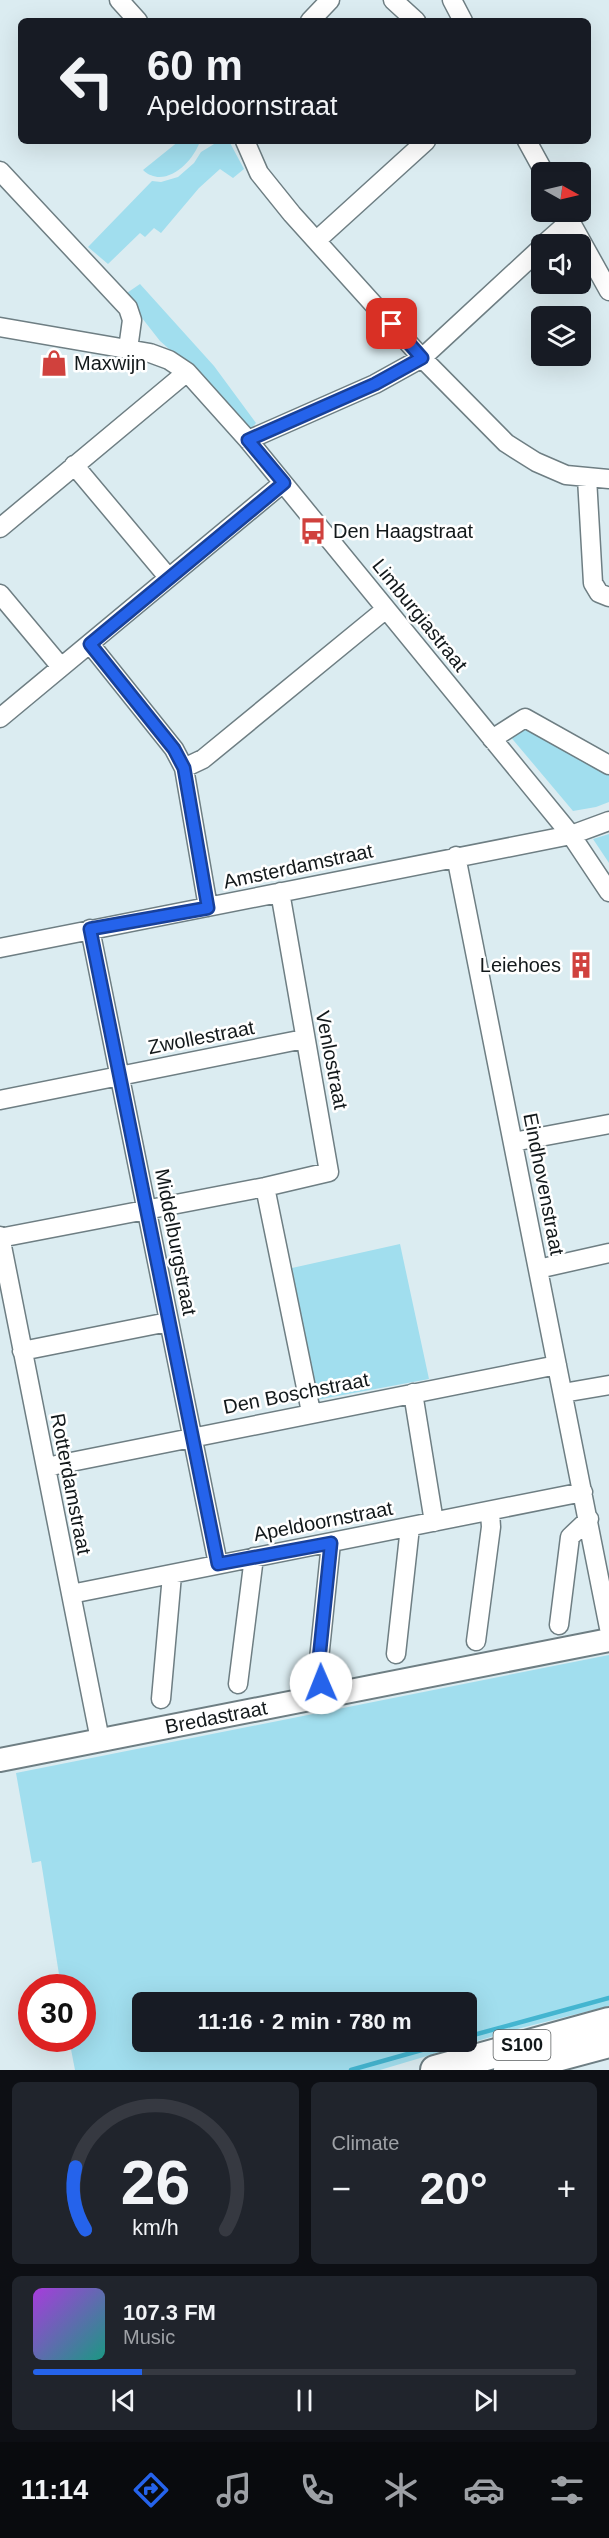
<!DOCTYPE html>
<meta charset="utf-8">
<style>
body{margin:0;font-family:Helvetica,sans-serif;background:#20242c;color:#f1f3f6;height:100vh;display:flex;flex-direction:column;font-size:22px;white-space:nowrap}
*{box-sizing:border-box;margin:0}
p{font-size:20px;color:#9ea1a6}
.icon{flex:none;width:33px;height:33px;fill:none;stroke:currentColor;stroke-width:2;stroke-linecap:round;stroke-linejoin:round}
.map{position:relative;height:2070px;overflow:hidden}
.details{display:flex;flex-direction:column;gap:12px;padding:12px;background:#0d0f14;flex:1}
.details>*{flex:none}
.hud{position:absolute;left:18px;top:18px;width:573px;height:126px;border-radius:9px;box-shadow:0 6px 24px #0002;background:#171b24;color:#f1f3f6;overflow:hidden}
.needle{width:39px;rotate:98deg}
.tools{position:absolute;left:531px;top:162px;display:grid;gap:12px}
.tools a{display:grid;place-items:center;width:60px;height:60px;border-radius:9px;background:#171b24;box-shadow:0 6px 24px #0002;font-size:30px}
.speed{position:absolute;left:18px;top:1974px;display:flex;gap:12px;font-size:30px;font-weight:700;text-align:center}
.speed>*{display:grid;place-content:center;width:78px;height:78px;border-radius:50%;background:#171b24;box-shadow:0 6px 24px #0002;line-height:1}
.speed .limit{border:9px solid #d22;background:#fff;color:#111}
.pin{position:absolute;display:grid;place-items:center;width:51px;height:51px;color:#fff;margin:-26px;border-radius:12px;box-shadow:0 3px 9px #0006}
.me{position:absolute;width:66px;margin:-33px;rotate:359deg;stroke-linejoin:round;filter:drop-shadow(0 0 4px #0008)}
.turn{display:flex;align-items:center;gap:21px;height:126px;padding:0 30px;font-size:27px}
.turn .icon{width:78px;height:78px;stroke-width:2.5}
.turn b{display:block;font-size:42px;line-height:51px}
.big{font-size:45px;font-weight:800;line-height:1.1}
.details .card{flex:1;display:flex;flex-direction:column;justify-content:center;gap:9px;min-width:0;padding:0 21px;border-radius:9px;background:#20242c}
.details .dial{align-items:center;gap:0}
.dial svg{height:156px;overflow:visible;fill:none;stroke:#363941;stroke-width:7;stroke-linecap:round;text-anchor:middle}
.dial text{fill:#f1f3f6;stroke:none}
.song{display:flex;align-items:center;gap:18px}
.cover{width:72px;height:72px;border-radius:9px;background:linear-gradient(135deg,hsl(280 70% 55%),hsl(170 70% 35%))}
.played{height:6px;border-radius:3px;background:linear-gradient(90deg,#2563eb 20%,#363941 20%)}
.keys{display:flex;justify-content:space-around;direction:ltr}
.heat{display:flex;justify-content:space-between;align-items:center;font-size:33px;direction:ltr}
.details .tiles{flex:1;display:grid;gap:12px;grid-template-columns:1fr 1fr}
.card:last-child{grid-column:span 2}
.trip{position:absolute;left:132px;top:1992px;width:345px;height:60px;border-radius:9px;background:#171b24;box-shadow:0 6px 24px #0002;font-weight:800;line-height:60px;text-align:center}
.menu{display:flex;height:96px;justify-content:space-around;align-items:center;background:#090b0e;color:#9ea1a6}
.menu .icon{width:42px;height:42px}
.menu .selected{color:#2563eb}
.menu b{font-size:27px;color:#f1f3f6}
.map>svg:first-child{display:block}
.green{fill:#a1deee;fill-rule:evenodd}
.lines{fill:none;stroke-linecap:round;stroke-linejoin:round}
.stream{stroke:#44b5d0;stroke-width:4.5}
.minor-casing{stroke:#6e7e83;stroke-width:21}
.tertiary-casing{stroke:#6e7e83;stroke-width:26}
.primary-casing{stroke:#6e7e83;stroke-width:32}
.minor{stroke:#fff;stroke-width:18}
.tertiary{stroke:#fff;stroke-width:22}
.primary{stroke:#fff;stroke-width:28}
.route-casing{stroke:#184099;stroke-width:15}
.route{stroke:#2563eb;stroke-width:10}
.labels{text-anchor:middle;stroke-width:5;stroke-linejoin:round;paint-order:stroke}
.shield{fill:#fff;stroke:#5a5e5f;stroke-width:1.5}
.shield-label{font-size:18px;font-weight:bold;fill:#13191b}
.poi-label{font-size:20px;fill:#13191b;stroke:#fff;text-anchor:start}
.street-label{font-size:20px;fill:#13191b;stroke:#fff}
</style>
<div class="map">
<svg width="609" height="2070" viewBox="0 0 609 2070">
<rect width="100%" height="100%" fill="#dbecf1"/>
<path class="green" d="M 179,141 L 200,141 C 193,163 164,190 143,170 Z
M 219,141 L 229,141 L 244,169 L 233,178 L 220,169 L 199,188 L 161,233 L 154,228 L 145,237 L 140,233 L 108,264 L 88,247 L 152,181 L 161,182 L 178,177 L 194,163 L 201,152 Z
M 140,284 L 214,366 L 256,423 L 248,432 L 202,378 L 160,341 L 124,295 Z
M 528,726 L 609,773 L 609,802 L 596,807 L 573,811 L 509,735 Z
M 609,834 L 609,863 L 593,839 Z
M 400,1244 L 429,1379 L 316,1400 L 292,1268 Z
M 609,1655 L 609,2006 L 521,2028 L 380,2070 L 75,2070 L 69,2039 L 82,2038 L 82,1988 L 61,1987 L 41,1861 L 32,1863 L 16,1773 ZM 142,2002 L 466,2002 L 466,2042 L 142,2042 Z"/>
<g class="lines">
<path class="stream" d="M 466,2037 L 609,1998
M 351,2070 L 450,2042"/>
<defs>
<path id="minor" d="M 119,0 L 138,21
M 393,0 L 416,21
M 452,0 L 463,21
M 310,21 L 330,0
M 245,141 L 259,173 L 292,214 L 422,358 L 506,443 L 536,462 L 566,475 L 609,479
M 527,141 L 544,172
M 0,171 L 128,308 L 132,320 L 128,349
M 565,212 L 609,291
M 317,240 L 426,141
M 544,244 L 570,221
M 0,327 L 150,353 L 169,360 L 187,372 L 248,440 L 571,835 L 609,892
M 248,440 L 375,384 L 422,358 L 542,247
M 74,465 L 168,577
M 587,478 L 593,583 L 599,593 L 609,597
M 0,528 L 187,372
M 0,594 L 61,667
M 90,644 L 174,749 L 184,768 L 208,907
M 0,718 L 283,483
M 492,739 L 525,718 L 609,765
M 184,768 L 203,759 L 386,609
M 456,856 L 609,1628
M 90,929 L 218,1564
M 0,948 L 571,835 L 609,821
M 0,1100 L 304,1039
M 513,1142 L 609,1124
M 265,1187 L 311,1412
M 0,1236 L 100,1740
M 0,1238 L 265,1187 L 329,1172 L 280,892
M 538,1269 L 609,1253
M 22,1351 L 168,1322
M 413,1393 L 434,1522
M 563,1393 L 609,1385
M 46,1467 L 557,1365
M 71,1594 L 583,1492
M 559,1625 L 570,1537 L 589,1519
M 476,1641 L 491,1527 L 490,1512
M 396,1654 L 410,1527
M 238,1684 L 254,1557
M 323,1696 L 318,1669 L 331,1543
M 161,1699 L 172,1575"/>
<path id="tertiary" d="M 0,1760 L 609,1640"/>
<path id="primary" d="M 435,2070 L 609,2022
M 508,2070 L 609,2043"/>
</defs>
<use href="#minor" class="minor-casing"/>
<use href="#tertiary" class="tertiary-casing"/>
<use href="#primary" class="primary-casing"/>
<use href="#minor" class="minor"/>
<use href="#tertiary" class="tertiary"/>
<use href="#primary" class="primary"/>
</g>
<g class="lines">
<defs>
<path id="route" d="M 321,1683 L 318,1669 L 331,1543 L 218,1564 L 90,929 L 208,908 L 184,768 L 174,749 L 90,644 L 284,483 L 248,440 L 375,384 L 422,358 L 392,324"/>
</defs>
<use href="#route" class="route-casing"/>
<use href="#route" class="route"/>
</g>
<defs>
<symbol id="shop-bare" viewBox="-9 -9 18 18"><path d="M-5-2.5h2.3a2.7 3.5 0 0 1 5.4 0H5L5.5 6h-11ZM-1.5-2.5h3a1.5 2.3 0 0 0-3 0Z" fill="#d0413d" stroke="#fff" stroke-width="2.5" paint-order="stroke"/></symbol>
<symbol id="bus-bare" viewBox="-9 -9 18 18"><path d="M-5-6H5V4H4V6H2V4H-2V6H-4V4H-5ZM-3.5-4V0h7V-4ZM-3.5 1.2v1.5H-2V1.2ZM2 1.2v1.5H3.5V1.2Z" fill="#d0413d" stroke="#fff" stroke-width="2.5" paint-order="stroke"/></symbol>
<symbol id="building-bare" viewBox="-9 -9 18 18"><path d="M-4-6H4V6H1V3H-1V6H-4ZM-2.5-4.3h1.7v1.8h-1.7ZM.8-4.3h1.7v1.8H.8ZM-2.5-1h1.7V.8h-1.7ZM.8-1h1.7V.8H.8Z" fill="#d0413d" stroke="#fff" stroke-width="2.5" paint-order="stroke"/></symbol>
</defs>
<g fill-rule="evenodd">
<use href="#shop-bare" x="35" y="344" width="38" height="38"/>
<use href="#bus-bare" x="294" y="512" width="38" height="38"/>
<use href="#building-bare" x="562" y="946" width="38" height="38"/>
</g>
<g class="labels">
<rect class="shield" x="493.5" y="2030" width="57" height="30" rx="4.5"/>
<g class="shield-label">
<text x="522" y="2051">S100</text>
</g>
<g class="poi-label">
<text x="74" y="370">Maxwijn</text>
<text x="333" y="538">Den Haagstraat</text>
<text x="561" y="972" text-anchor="end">Leiehoes</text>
</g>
<g class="street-label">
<text transform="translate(420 615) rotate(51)" y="7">Limburgiastraat</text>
<text transform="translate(298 866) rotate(-12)" y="7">Amsterdamstraat</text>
<text transform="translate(201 1037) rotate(-11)" y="7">Zwollestraat</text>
<text transform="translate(332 1060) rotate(79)" y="7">Venlostraat</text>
<text transform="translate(544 1184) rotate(79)" y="7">Eindhovenstraat</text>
<text transform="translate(176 1242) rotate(79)" y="7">Middelburgstraat</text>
<text transform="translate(296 1393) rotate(-11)" y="7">Den Boschstraat</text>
<text transform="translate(71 1484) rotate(79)" y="7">Rotterdamstraat</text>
<text transform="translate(323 1521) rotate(-11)" y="7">Apeldoornstraat</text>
<text transform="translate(216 1717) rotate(-11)" y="7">Bredastraat</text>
</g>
</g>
</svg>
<div class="tools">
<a><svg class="needle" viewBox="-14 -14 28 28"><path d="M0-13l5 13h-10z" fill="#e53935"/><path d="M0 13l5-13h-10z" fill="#9ea1a6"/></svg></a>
<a><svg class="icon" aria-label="sound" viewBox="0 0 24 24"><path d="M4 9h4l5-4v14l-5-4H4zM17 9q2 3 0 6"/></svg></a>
<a><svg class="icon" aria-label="layers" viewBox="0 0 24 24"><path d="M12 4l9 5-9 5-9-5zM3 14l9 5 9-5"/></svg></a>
</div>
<div class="speed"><div class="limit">30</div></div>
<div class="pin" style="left:392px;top:324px;background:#d93025"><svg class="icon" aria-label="arrive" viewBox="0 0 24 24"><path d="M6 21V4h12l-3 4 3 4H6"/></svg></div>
<svg class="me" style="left:321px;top:1683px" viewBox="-20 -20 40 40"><circle r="19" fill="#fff"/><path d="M0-13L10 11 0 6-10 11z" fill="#2563eb"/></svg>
<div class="trip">11:16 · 2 min · 780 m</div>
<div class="hud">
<div class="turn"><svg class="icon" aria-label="left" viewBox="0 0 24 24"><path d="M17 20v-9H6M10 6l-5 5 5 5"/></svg><div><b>60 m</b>Apeldoornstraat</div></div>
</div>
</div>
<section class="details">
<div class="tiles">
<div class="card dial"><svg viewBox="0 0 100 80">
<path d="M14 69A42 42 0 1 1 86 69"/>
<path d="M14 69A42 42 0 0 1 9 37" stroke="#2563eb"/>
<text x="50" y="56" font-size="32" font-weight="700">26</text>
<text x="50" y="72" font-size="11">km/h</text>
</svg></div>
<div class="card"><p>Climate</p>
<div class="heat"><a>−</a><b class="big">20°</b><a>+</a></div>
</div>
<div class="card">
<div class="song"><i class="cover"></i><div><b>107.3 FM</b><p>Music</p></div></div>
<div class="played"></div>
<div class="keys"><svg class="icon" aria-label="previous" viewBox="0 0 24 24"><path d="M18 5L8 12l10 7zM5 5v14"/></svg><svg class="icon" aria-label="pause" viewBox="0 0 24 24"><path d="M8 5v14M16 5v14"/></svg><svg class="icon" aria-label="next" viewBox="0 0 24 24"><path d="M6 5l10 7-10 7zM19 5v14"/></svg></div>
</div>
</div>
</section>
<nav class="menu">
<b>11:14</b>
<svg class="icon selected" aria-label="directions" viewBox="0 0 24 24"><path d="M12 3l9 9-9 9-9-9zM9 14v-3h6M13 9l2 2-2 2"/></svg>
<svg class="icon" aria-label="music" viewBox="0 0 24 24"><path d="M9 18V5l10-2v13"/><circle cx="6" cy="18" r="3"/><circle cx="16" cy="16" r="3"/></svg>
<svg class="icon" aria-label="phone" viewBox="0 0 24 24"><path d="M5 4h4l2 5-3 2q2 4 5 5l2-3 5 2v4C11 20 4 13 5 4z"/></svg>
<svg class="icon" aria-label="climate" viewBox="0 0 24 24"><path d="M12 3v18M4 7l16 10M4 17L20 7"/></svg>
<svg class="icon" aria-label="car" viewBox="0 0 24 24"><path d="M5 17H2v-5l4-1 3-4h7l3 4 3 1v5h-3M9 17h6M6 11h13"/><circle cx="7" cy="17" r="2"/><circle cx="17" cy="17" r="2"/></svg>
<svg class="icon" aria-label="filters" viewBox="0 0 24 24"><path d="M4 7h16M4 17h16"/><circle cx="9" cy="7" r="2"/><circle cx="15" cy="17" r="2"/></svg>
</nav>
